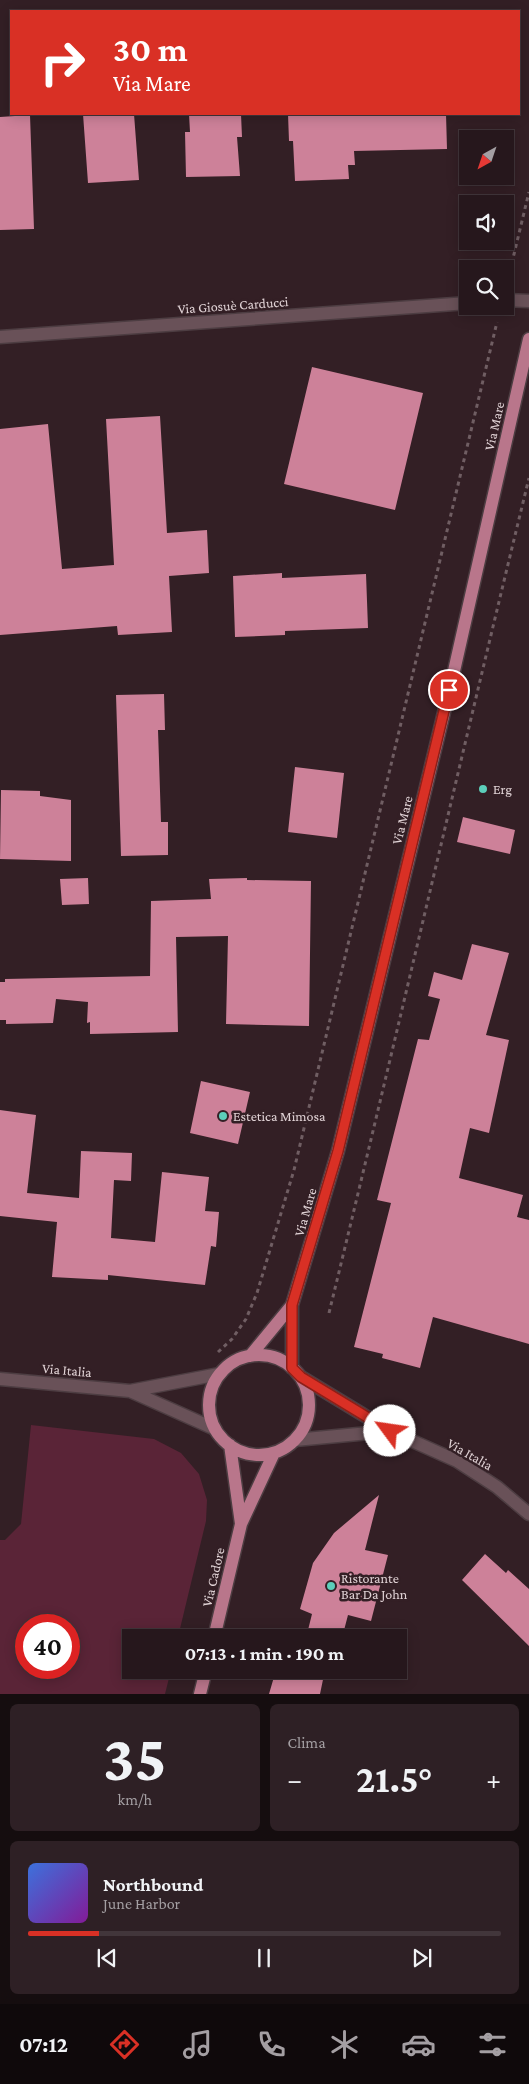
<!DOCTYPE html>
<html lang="it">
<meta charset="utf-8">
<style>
body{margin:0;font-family:"Crimson Pro",serif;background:#2e2025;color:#f1f3f6;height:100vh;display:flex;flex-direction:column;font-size:19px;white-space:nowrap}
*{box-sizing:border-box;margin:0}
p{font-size:16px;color:#a49fa3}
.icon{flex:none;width:28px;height:28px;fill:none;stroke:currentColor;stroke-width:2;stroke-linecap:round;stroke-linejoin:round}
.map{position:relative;height:1694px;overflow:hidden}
.side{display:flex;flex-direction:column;gap:10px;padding:10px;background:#150d0f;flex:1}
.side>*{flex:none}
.hud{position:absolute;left:10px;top:10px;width:510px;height:105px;border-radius:0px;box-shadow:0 2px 12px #0003,0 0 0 1px #42363b;background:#d93025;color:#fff;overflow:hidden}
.needle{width:32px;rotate:220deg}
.controls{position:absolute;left:459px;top:130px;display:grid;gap:10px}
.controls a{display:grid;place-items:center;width:55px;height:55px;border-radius:0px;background:#26171c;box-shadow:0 2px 12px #0003,0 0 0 1px #42363b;font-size:25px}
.speed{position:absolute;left:15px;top:1614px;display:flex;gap:10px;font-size:25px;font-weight:700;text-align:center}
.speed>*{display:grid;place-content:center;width:65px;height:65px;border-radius:50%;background:#26171c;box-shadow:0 2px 12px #0003,0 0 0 1px #42363b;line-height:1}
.speed .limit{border:8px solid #d22;background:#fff;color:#111}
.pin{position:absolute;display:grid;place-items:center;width:42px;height:42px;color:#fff;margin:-21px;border:2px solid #fff;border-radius:50%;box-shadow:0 1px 5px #0007}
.me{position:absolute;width:55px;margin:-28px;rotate:301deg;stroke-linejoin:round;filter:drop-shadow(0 0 4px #0008)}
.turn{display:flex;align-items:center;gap:18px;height:105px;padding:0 20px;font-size:22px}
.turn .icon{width:65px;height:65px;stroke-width:2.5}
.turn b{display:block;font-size:35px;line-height:42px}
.big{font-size:38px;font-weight:700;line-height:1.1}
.side .widget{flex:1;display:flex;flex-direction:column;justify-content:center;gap:8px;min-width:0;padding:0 18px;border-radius:8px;background:#2e2025}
.side .dial{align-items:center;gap:0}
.dial b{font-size:65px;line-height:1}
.song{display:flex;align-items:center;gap:15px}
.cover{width:60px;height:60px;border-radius:8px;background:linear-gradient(135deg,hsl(220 70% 55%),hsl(290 70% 35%))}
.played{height:5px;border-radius:2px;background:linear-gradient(90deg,#d93025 15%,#42363b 15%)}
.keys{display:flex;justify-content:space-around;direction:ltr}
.heat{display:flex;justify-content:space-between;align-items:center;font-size:28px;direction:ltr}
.side .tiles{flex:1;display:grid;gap:10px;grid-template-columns:1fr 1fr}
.widget:last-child{grid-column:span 2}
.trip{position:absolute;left:122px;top:1629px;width:285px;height:50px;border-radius:0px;background:#26171c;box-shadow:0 2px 12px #0003,0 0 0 1px #42363b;font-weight:700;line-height:50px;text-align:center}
.tab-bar{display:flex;height:80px;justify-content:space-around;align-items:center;background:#0f090b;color:#a49fa3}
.tab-bar .icon{width:35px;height:35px}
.tab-bar .on{color:#d93025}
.tab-bar b{font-size:22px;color:#f1f3f6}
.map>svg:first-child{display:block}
.green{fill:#5a2437;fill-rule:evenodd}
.building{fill:#cd8199}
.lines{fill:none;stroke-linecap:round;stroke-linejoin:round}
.minor-casing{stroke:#4d3d42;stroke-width:15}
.major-casing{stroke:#4d3d42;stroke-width:15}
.path{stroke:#705e63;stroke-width:3;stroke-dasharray:4 4;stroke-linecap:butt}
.minor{stroke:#695158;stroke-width:12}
.major{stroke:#b9768b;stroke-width:12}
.route-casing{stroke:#8d1f18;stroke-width:12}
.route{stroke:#d93025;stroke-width:9}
.poi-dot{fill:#5cceba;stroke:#331f25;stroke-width:2}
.labels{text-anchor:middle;stroke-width:5;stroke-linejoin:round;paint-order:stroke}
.street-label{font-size:14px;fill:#e0d2d5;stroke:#331f25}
.poi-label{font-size:14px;fill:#e0d2d5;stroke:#331f25;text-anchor:start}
</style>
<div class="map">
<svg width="529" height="1694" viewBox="0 0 529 1694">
<rect width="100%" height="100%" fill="#331f25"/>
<path class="green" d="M 31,1425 L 154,1439 L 181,1453 L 199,1474 L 207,1500 L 206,1521 L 178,1637 L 131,1638 L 131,1670 L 171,1670 L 165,1694 L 0,1694 L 0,1540 L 5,1540 L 21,1524 ZM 26,1625 L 69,1625 L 69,1668 L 26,1668 Z"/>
<path class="building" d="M 83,114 L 134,114 L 139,180 L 88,183 Z
M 189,114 L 241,114 L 242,137 L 237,137 L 240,176 L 186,177 L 185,132 L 190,132 Z
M 288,114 L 446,114 L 447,149 L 354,151 L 355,165 L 348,165 L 349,179 L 295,181 L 293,141 L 289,141 Z
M 30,115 L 34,229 L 0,230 L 0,117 Z
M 312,367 L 423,393 L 395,510 L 284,484 Z
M 160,416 L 167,533 L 207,530 L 209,573 L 169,576 L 172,632 L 118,635 L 117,626 L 0,635 L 0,429 L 48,424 L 62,569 L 114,565 L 106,419 Z
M 282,573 L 282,578 L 366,574 L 368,628 L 285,631 L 285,635 L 235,637 L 233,576 Z
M 164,694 L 165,730 L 158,730 L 159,760 L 161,822 L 168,822 L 168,855 L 121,856 L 116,695 Z
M 295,767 L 344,773 L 337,838 L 288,832 Z
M 1,790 L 40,791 L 40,796 L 71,800 L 71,861 L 0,859 Z
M 463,817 L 515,830 L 510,854 L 457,842 Z
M 88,878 L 89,904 L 62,905 L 60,879 Z
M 247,878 L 247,880 L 311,881 L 309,1026 L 226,1024 L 228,936 L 176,937 L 178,1032 L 90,1034 L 90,1022 L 87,1023 L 88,1002 L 56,999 L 53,1023 L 6,1024 L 6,1020 L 0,1020 L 0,982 L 5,982 L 5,979 L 150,976 L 151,901 L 211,899 L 209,879 Z
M 472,944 L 509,953 L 486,1035 L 509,1040 L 489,1133 L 470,1128 L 459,1178 L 523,1195 L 517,1217 L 529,1220 L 529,1344 L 433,1317 L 420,1368 L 382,1358 L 383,1354 L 354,1347 L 391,1203 L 377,1200 L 418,1039 L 429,1040 L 440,999 L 428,996 L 434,972 L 462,980 Z
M 201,1081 L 250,1092 L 238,1144 L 190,1133 Z
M 0,1110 L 36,1115 L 27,1193 L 79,1198 L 81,1151 L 132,1153 L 131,1181 L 114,1180 L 111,1238 L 155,1242 L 162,1172 L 209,1177 L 205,1211 L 219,1212 L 216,1247 L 211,1246 L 205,1285 L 108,1275 L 108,1280 L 52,1277 L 57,1222 L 0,1216 Z
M 379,1495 L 365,1550 L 388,1555 L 371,1621 L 348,1615 L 342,1638 L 306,1638 L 312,1614 L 300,1609 L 313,1563 L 334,1533 Z
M 485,1554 L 506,1573 L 508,1570 L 529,1589 L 529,1646 L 462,1580 Z
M 276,1670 L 325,1670 L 320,1694 L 269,1694 Z"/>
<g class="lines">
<defs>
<path id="minor" d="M 505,300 L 529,301
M 0,337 L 468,303
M 301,1377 L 390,1431 L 457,1461 L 497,1487 L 529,1514
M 0,1379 L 130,1391 L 219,1374
M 130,1391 L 215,1429
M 295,1440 L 390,1431"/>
<path id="major" d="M209 1405a50 50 0 1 1 100 0a50 50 0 1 1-100 0Z
M 250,1356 L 292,1305
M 292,1368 L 292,1305 L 338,1151 L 454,671 L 529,339
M 230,1445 L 241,1524
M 214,1638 L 241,1524 L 274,1453
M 200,1694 L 206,1670"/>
</defs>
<use href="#minor" class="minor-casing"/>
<use href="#major" class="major-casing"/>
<path class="path" d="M 508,279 L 529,192
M 329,1313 C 397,1035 461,756 529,478
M 218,1352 L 232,1339 L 246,1319 L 257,1293 L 294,1170 L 497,322"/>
<use href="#minor" class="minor"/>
<use href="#major" class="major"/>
</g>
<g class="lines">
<defs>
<path id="route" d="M 390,1431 L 301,1377 L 292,1368 L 292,1305 L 338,1151 L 449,690"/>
</defs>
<use href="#route" class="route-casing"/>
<use href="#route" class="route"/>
</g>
<g class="poi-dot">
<circle cx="483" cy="789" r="5"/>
<circle cx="223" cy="1116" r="5"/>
<circle cx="331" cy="1586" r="5"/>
</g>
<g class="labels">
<g class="street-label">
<text transform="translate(233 305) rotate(-4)" y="5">Via Giosuè Carducci</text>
<text transform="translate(494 426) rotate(-77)" y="5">Via Mare</text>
<text transform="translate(402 820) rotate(-76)" y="5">Via Mare</text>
<text transform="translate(305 1212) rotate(-74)" y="5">Via Mare</text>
<text transform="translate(67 1370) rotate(5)" y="5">Via Italia</text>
<text transform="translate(470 1454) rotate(30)" y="5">Via Italia</text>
<text transform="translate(213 1577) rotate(-77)" y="5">Via Cadore</text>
</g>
<g class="poi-label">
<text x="493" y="794">Erg</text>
<text x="233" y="1121">Estetica Mimosa</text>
<text x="341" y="1583">Ristorante<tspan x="341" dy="16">Bar Da John</tspan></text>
</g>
</g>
</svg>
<div class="controls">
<a><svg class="needle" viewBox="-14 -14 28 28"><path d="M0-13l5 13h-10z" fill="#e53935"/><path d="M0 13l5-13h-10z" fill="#a49fa3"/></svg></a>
<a><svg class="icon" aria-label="sound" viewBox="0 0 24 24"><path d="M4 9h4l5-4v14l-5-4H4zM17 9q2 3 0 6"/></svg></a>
<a><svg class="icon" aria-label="search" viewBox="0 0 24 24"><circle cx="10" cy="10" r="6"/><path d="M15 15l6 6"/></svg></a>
</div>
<div class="speed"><div class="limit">40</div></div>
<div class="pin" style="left:449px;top:690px;background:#d93025"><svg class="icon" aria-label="arrive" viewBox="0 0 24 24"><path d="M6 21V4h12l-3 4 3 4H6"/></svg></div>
<svg class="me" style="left:390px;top:1431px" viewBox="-20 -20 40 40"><circle r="19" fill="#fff"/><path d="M0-13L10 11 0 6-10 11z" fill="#d93025"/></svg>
<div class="trip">07:13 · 1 min · 190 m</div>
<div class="hud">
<div class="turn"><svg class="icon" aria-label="right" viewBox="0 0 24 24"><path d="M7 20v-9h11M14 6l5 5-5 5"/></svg><div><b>30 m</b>Via Mare</div></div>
</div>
</div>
<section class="side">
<div class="tiles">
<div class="widget dial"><b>35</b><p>km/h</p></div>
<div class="widget"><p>Clima</p>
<div class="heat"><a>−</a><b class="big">21.5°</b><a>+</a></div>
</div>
<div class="widget">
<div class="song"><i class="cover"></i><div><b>Northbound</b><p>June Harbor</p></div></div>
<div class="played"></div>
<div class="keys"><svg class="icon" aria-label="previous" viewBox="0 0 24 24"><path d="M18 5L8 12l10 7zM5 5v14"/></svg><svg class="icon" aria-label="pause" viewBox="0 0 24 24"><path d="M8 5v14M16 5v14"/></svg><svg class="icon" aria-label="next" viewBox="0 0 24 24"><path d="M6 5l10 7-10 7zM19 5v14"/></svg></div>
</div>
</div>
</section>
<nav class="tab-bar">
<b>07:12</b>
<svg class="icon on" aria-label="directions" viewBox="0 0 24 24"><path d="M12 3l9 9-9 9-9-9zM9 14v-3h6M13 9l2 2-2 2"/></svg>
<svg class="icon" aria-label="music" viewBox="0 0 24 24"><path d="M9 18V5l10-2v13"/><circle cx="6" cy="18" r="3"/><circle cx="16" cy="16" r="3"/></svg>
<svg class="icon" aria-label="phone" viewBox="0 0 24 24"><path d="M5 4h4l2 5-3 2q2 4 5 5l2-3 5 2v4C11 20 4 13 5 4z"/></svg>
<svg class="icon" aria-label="climate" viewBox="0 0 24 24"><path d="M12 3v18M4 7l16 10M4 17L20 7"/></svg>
<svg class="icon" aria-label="car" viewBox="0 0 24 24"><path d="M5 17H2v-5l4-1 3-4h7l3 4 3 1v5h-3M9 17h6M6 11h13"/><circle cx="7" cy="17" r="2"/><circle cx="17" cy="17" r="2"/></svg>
<svg class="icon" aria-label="filters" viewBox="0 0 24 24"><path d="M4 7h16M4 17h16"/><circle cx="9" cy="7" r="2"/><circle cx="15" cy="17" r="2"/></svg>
</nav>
